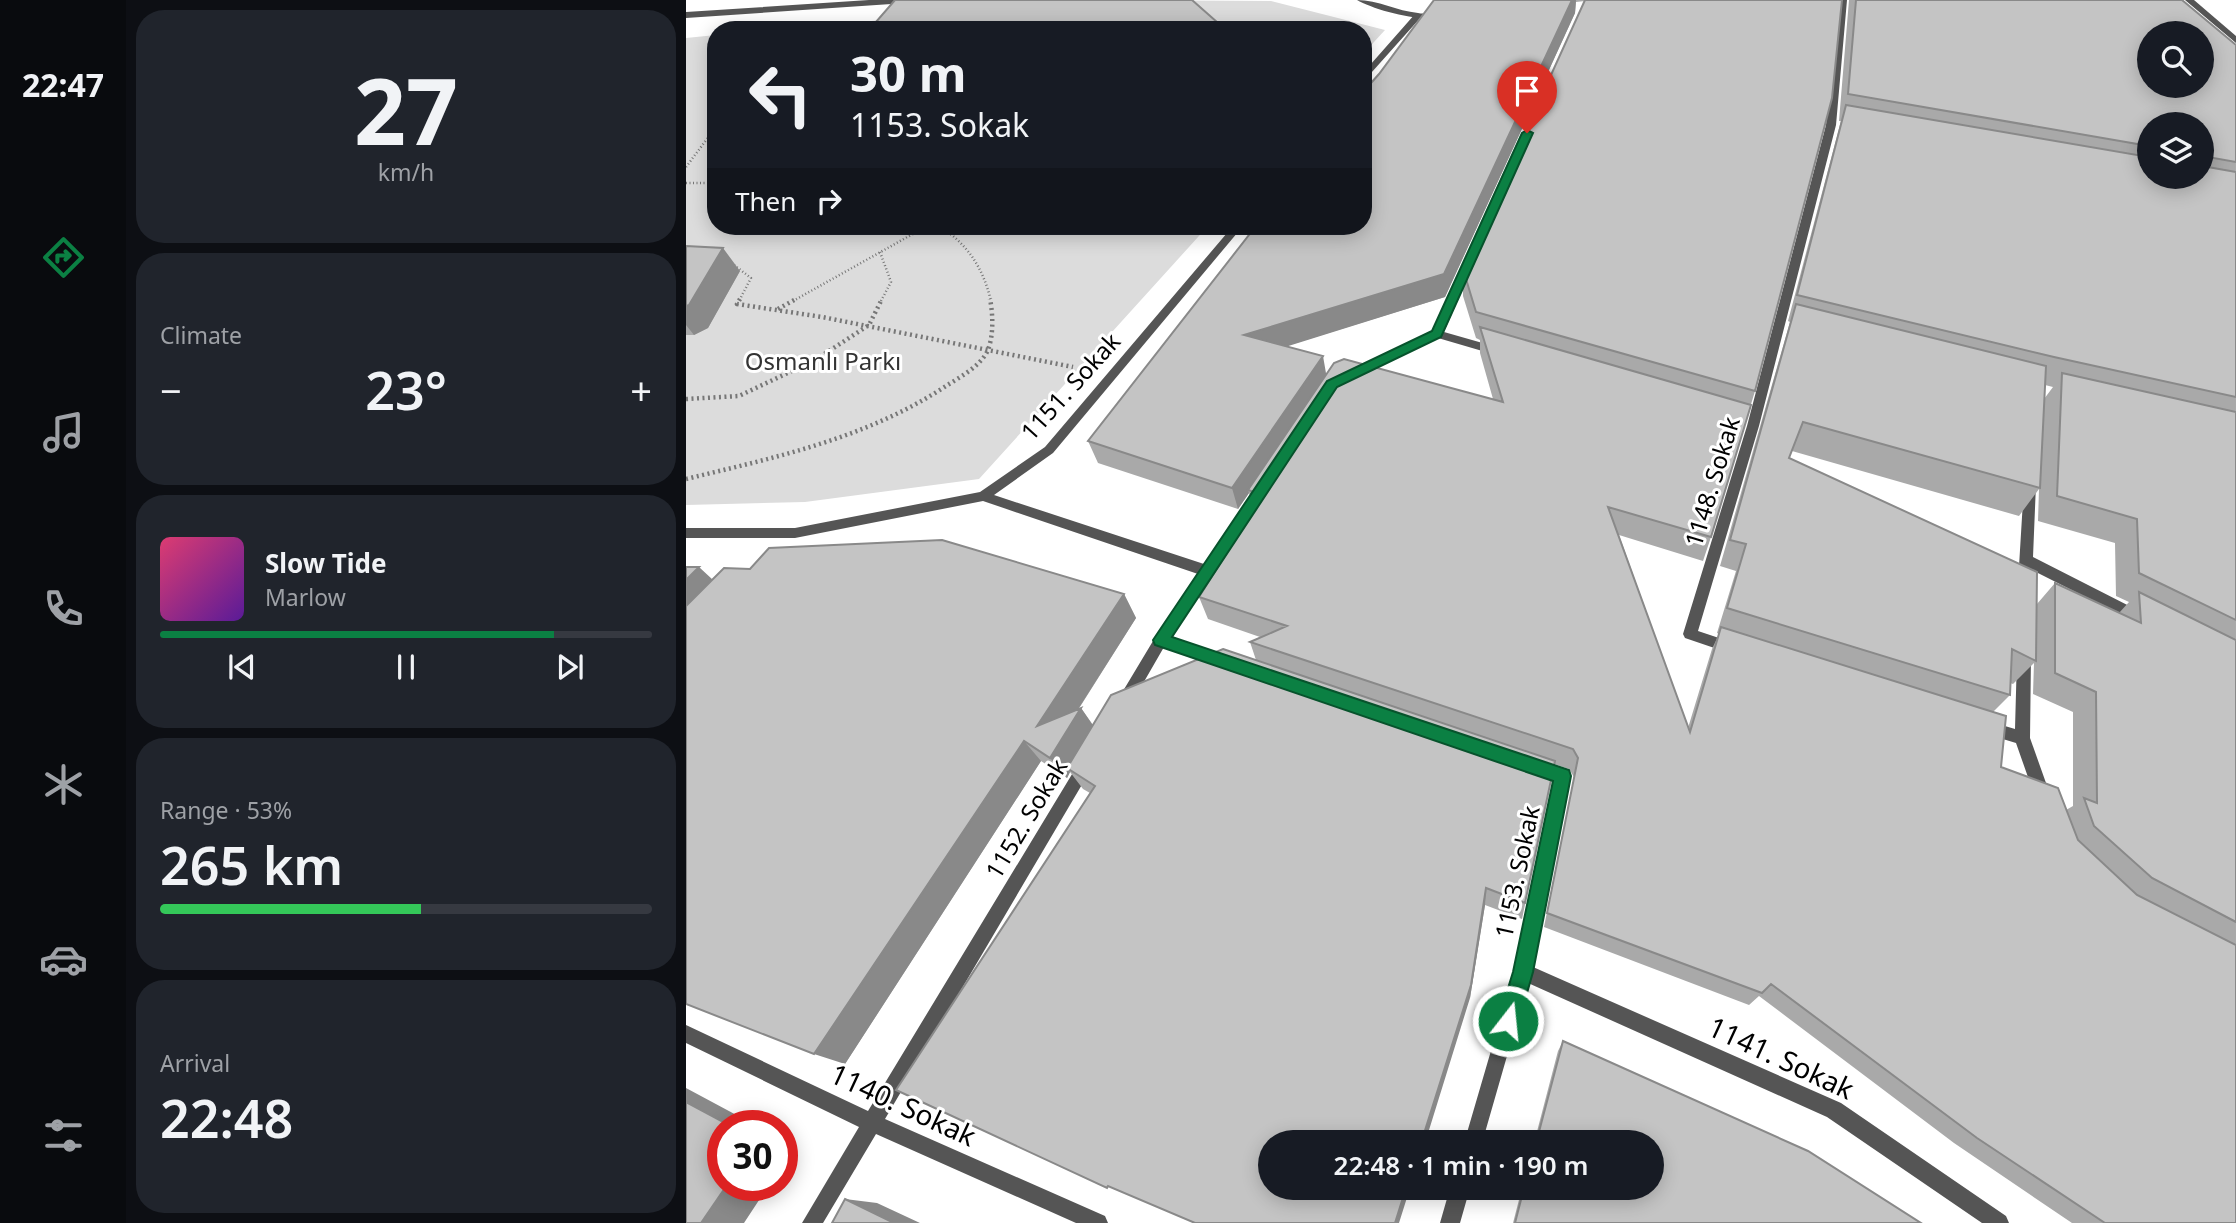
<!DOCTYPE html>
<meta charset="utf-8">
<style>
body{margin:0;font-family:"Noto Sans",sans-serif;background:#20242c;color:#f1f3f6;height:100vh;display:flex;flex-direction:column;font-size:26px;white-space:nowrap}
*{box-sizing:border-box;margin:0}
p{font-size:23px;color:#9ea1a6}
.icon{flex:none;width:38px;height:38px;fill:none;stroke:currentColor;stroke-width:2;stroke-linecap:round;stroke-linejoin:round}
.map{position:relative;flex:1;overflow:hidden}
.panel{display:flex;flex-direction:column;gap:10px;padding:10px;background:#0d0f14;width:560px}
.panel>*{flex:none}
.hud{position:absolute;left:21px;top:21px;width:665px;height:214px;border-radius:28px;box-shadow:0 4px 18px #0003;background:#171b24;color:#f1f3f6;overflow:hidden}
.tools{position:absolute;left:1451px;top:21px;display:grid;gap:14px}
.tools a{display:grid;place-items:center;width:77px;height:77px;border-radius:50%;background:#171b24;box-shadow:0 4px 18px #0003;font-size:35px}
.speed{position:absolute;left:21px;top:1110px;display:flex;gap:14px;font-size:35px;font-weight:700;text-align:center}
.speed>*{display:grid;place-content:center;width:91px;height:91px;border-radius:50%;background:#171b24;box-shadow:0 4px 18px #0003;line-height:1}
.speed .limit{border:10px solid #d22;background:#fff;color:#111}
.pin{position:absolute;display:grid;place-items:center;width:60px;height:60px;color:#fff;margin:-72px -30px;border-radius:50% 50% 50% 0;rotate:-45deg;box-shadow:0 0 7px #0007}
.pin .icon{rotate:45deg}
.me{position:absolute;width:77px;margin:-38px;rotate:16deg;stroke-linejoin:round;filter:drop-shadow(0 0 5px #0008)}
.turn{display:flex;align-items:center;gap:24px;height:147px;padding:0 28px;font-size:32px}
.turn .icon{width:91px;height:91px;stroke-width:2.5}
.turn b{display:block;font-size:49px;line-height:60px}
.then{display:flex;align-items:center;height:66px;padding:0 28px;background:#0003;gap:14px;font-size:26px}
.big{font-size:52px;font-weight:600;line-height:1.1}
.panel .tile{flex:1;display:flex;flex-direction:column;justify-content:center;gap:10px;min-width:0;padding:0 24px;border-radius:28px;background:#20242c}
.panel .dial{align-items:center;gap:0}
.dial b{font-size:91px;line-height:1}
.song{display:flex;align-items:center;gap:21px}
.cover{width:84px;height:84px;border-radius:10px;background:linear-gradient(135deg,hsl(340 70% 55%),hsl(270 70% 35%))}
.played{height:7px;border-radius:4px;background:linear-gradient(90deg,#0b8043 80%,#363941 80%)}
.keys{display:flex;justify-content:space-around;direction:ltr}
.heat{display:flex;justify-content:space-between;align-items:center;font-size:38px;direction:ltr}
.charge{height:10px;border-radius:5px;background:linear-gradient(90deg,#34c759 53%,#363941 0)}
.trip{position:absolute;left:572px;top:1130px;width:406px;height:70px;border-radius:35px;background:#171b24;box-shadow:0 4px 18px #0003;font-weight:600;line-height:70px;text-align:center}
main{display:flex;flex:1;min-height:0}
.tabs{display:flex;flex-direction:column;width:126px;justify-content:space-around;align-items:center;background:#090b0e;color:#9ea1a6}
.tabs .icon{width:49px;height:49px}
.tabs .current{color:#0b8043}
.tabs b{font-size:32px;color:#f1f3f6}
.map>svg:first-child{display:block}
.green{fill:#dcdcdc}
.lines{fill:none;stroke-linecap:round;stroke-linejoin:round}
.path-far1{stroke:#777;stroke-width:2.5;stroke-dasharray:1 2.5;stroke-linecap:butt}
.path{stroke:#777;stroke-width:4.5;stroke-dasharray:2 3.5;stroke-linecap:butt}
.minor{fill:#555;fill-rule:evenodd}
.tertiary{fill:#555;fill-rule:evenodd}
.wall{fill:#a9a9a9;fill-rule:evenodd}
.shaded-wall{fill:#898989}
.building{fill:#c4c4c4;stroke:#898989;stroke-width:2;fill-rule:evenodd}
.route{fill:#0b8043;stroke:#07532c;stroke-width:2}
.labels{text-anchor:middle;stroke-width:6;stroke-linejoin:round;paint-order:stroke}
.park-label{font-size:24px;fill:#333;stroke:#fff}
.street-label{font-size:24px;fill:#000;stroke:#fff}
.near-street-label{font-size:28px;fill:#000;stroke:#fff}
</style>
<main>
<nav class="tabs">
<b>22:47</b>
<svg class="icon current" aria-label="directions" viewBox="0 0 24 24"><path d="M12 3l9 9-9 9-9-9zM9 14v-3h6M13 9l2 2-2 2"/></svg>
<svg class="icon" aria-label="music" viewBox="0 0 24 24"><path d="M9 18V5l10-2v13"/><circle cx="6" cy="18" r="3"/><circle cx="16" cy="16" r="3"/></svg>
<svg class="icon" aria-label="phone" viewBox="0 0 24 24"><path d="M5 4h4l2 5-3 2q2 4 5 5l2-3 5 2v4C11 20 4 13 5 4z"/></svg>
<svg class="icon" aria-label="climate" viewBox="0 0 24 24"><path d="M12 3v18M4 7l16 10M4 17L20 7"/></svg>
<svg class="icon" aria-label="car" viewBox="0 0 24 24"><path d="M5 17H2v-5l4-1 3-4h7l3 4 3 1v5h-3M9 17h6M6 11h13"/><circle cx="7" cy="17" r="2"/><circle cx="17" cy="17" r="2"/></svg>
<svg class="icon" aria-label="filters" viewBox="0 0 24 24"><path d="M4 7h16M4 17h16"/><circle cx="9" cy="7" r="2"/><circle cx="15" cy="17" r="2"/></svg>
</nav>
<section class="panel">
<div class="tile dial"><b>27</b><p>km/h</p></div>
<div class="tile"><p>Climate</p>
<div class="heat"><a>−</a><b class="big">23°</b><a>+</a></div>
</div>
<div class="tile">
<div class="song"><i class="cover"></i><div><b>Slow Tide</b><p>Marlow</p></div></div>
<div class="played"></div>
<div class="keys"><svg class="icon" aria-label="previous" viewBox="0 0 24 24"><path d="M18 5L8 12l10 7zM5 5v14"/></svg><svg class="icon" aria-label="pause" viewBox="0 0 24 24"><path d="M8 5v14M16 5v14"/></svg><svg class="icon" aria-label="next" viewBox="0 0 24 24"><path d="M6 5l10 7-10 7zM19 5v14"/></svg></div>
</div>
<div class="tile"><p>Range · 53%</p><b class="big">265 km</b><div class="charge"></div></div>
<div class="tile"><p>Arrival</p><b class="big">22:48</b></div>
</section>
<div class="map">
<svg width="1550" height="1223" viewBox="0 0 1550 1223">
<rect width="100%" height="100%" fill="#fff"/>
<path class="green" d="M 415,0 L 585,1 L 699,30 L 677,54 L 677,30 L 88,30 Z
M 30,35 L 30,226 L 522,226 L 293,479 L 119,502 L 0,505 L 0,38 Z"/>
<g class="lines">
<path class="path-far1" d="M 0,167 L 30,127
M 0,183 L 30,183
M 253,226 C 282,244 297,268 305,301
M 194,252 L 205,282 L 195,301
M 48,265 L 65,278 L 53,301
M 107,301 L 241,226"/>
<path class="path" d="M 54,299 L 51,304 L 136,317 L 387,367
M 92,309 L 110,299
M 0,399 L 53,396 L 129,360 L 183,325 L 196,299
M 0,479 C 91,457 181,438 260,386 C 274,377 293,367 301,352 C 308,337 307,314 304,299"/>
<path class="minor" d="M 1153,0 L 1161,0 L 1150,125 L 1073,426 L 1012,631 L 1051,644 L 1053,648 L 1051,652 L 1046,654 L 999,638 L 997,634 L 1061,426 L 1140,125 Z
M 729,14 L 736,16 L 677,82 L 677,73 Z
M 547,226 L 557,226 L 367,453 L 308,495 L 518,564 L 571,485 L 581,485 L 582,489 L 581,493 L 485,637 L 541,657 L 543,661 L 541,665 L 536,667 L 478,647 L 444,706 L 439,708 L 434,706 L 432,701 L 434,696 L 470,636 L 512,574 L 297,501 L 109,538 L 0,538 L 0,528 L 109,528 L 294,492 L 359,447 Z
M 785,255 L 790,258 L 758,332 L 814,348 L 814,354 L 810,355 L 752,338 L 671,377 L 663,377 L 663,371 L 746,331 L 780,258 Z
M 1344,479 L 1350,484 L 1347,557 L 1457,613 L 1459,617 L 1457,621 L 1447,621 L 1346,570 L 1344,587 L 1334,587 L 1332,583 L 1338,484 Z
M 1338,650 L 1343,652 L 1345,656 L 1344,738 L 1365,797 L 1363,802 L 1357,804 L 1351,802 L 1349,797 L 1330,743 L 1297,733 L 1294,728 L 1297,723 L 1302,721 L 1329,729 L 1331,656 L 1333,652 Z
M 399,759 L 404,761 L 407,766 L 404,771 L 199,1119 L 419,1216 L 422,1223 L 390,1223 L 190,1134 L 137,1223 L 116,1223 L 173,1127 L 0,1043 L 0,1025 L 182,1111 L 394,761 Z
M 851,760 L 882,771 L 885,776 L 847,967 L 1155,1103 L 1320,1216 L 1323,1223 L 1296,1223 L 1141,1117 L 842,983 L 796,1143 L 778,1143 L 828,972 L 868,780 L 846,772 L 843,767 L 846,762 Z
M 764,1188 L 784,1188 L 774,1223 L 754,1223 Z"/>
<path class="tertiary" d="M 183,0 L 224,0 L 220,3 L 0,18 L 0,12 Z
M 671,0 C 692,0 711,11 732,13 C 741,15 751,10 759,15 C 742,25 688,10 671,0 Z
M 1499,0 L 1508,0 L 1550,36 L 1550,43 Z"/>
</g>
<path class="wall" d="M 748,0 L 1156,0 L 1069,391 L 1025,537 L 1017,561 L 933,535 L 1002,728 L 1026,649 L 1033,634 L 1031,633 L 1050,571 L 1034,566 L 1104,322 L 1102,321 L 1155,121 L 1153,121 L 1163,0 L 1496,0 L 1550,45 L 1550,1223 L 1386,1223 L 1268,1143 L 1073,996 L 1063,1005 L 858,927 L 888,777 L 883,769 L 868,764 L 836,919 L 799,905 L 784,998 L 404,793 L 397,789 L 384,772 L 381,778 L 355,761 L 159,1064 L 26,579 L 438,594 L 450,618 L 392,710 L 395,708 L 407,725 L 570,660 L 564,642 L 574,637 L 522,619 L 513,597 L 568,509 L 563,493 L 552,509 L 412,463 L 402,441 L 677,226 L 693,74 ZM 899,1 L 777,269 L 777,296 L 790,338 L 794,340 L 794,353 L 807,399 L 640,375 L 600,346 L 759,297 L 889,13 L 890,2 ZM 1463,124 L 1516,124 L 1516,177 L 1463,177 ZM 1359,385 L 1367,387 L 1358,399 ZM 1106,451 L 1333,516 L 1353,489 L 1352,521 L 1429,543 L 1430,596 L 1443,602 L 1433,613 L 1369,583 L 1351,604 L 1103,458 ZM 1348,663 L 1347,694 L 1387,712 L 1387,806 L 1380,810 L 1315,767 L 1307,712 L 1324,695 L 1324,683 L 1327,684 Z
M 0,246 L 54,271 L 22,328 L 8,335 L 0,335 Z
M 877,1041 L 1235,1223 L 827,1223 L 836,1188 L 966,1188 L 966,1143 L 848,1143 L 872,1051 Z"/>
<path class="shaded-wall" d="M 886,0 L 890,0 L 889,13 L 759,297 L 564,358 L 558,335 Z
M 37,248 L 54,271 L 22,328 L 8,335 L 0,325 L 0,306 Z
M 637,356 L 641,379 L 562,490 L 563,493 L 552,509 L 546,488 Z
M 13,567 L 40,592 L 0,633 L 0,580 Z
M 438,594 L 450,618 L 368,747 L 351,726 Z
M 395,708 L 410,730 L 381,768 L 384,772 L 381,778 L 364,758 Z
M 338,741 L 355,761 L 159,1064 L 128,1054 Z
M 800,888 L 799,905 L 784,998 L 739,1143 L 735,1143 Z
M 0,1088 L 69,1125 L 43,1125 L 0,1102 Z
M 96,1140 L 108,1146 L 96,1164 Z
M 41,1185 L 83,1185 L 58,1223 L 15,1223 Z
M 720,1188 L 724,1188 L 713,1223 L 709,1223 Z
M 159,1199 L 191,1203 L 234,1223 L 208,1223 Z"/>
<path class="building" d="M 209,0 L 506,0 L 540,30 L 183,30 Z
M 748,0 L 886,0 L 758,274 L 558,335 L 637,356 L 546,488 L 402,441 L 570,226 L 677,226 L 677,92 L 693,74 Z
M 899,0 L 1156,0 L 1146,98 L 1069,391 L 790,312 L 777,269 Z
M 1170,0 L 1496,0 L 1550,45 L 1550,162 L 1516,156 L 1516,124 L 1463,124 L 1463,146 L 1162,94 ZM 1463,33 L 1516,33 L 1516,86 L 1463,86 Z
M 1160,105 L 1463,157 L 1463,177 L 1516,177 L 1516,166 L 1550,172 L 1550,397 L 1368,357 L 1111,295 Z
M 0,246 L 37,248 L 3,305 L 0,306 Z
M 1110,304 L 1360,366 L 1354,488 L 1117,422 L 1103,458 L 1351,572 L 1350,661 L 1326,649 L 1324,695 L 1041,608 L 1060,544 L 1044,540 Z
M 794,327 L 1065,405 L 1025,537 L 922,507 L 1004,732 L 1035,627 L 1320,716 L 1315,767 L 1372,788 L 1392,840 L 1451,895 L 1550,945 L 1550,1223 L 1419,1223 L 1291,1138 L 1085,984 L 1076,993 L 861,913 L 892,758 L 887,749 L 564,642 L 601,626 L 513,597 L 577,495 L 562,490 L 648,363 L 658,359 L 817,402 Z
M 1376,373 L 1550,412 L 1550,620 L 1453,573 L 1451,519 L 1371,496 Z
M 256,540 L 438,594 L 351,726 L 395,708 L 364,758 L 338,741 L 128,1054 L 0,1004 L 0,606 L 38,568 L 64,569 L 83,548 Z
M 0,567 L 13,567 L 0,580 Z
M 1369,583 L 1455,623 L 1453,592 L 1550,640 L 1550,922 L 1466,878 L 1408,826 L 1398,798 L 1411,803 L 1410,692 L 1369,673 Z
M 537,649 L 869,761 L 839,903 L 800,888 L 785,985 L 735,1143 L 584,1143 L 584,1188 L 720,1188 L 709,1223 L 509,1223 L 422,1186 L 421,1188 L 210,1090 L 409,786 L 381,768 L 425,695 Z
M 877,1041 L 1122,1151 L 1235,1223 L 829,1223 L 838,1188 L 966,1188 L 966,1143 L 850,1143 Z
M 0,1102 L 43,1125 L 37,1125 L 37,1185 L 41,1185 L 15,1223 L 0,1223 Z
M 159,1199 L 208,1223 L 146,1223 Z"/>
<path class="route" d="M 841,130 L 847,133 L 755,337 L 651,387 L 486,637 L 883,770 L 885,776 L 847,972 L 833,1021 L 830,1028 L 822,1031 L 815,1028 L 812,1021 L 827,972 L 867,781 L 475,647 L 469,645 L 467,640 L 641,381 L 746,331 L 836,133 Z"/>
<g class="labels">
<g class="park-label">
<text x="137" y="370">Osmanlı Parkı</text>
</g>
<g class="street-label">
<text transform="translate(385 387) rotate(-48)" y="8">1151. Sokak</text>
<text transform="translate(1027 482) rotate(-73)" y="8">1148. Sokak</text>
<text transform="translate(341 819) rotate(-59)" y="8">1152. Sokak</text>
<text transform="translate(832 872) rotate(-78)" y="8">1153. Sokak</text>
</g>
<g class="near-street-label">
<text transform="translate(1095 1058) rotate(25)" y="10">1141. Sokak</text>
<text transform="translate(217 1105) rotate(25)" y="10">1140. Sokak</text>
</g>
</g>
</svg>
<div class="tools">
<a><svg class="icon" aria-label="search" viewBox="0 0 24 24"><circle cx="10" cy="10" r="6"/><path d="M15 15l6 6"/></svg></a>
<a><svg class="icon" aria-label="layers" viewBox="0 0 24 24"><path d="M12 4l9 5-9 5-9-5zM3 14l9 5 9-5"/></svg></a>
</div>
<div class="speed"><div class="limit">30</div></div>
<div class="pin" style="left:841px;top:133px;background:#d93025"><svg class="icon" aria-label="arrive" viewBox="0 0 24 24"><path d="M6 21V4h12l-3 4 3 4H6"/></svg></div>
<svg class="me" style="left:822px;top:1021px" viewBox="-20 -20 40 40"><circle r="17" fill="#0b8043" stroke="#fff" stroke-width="3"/><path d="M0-11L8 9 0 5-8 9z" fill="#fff"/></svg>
<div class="trip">22:48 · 1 min · 190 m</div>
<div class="hud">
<div class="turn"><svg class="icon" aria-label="left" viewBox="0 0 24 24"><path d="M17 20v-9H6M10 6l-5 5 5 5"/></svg><div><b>30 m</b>1153. Sokak</div></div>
<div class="then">Then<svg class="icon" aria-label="right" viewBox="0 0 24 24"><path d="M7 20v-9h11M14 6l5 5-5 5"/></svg></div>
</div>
</div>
</main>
